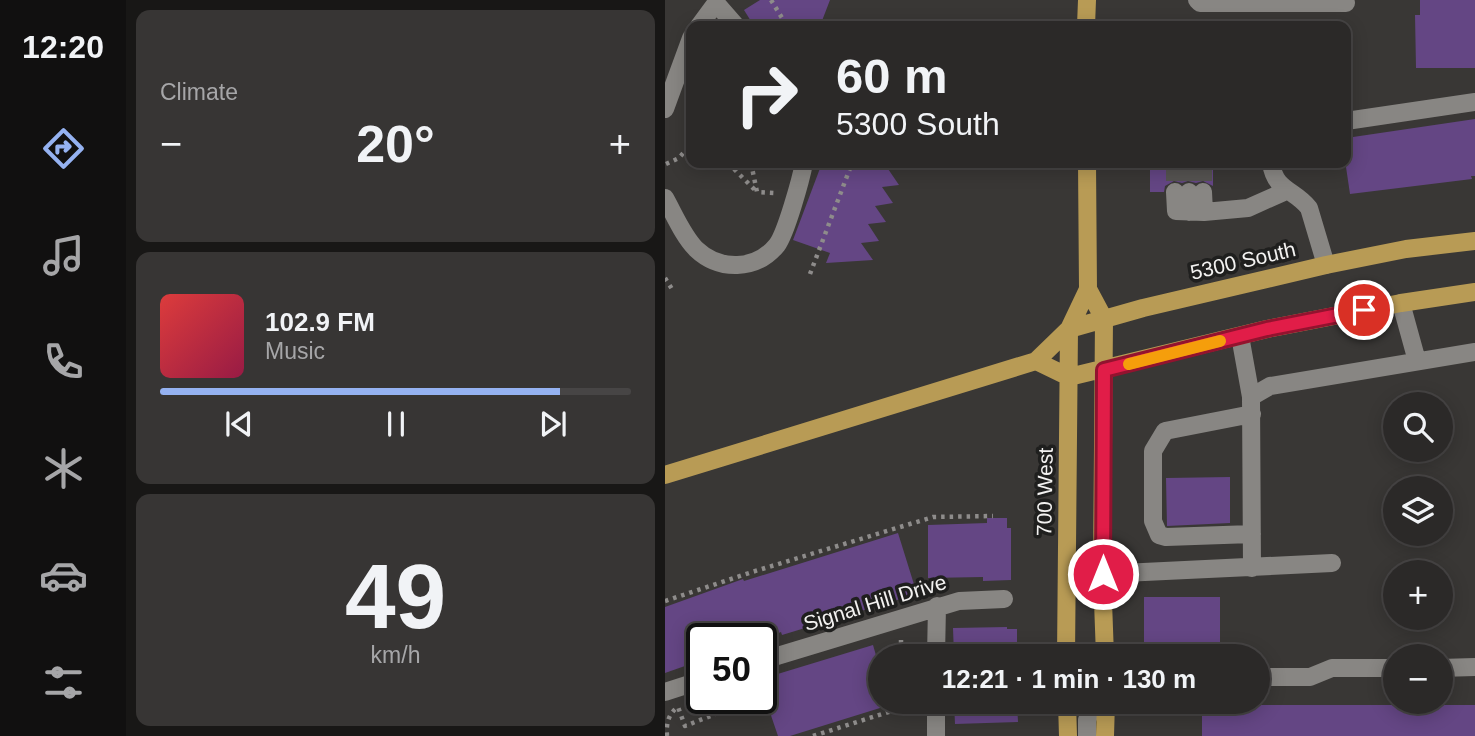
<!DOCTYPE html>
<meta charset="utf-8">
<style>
body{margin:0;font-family:Arial,sans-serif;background:#373534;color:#f1f3f6;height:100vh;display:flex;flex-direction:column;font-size:26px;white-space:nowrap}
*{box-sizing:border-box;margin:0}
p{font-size:23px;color:#a6a6a8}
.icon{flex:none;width:38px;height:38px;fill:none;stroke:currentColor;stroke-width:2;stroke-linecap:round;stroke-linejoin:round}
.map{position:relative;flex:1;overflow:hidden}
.side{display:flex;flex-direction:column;gap:10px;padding:10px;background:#181716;width:539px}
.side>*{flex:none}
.banner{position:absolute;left:21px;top:21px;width:665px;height:147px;border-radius:14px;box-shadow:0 4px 18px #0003,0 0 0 2px #474545;background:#2b2928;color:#f1f3f6;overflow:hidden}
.controls{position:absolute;left:718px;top:392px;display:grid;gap:14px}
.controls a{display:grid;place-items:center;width:70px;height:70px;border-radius:50%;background:#2b2928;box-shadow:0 4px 18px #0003,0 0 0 2px #474545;font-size:35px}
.speed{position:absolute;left:21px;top:623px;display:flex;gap:14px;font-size:35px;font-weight:700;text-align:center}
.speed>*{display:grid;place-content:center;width:91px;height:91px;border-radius:50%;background:#2b2928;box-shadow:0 4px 18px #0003,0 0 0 2px #474545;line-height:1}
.speed .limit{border:4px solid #111;border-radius:10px;background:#fff;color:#111}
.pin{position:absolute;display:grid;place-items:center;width:60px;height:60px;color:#fff;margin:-30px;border:4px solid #fff;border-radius:50%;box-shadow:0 2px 7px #0007}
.me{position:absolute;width:77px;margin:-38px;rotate:0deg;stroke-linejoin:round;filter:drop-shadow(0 0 5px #0008)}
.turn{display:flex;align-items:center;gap:24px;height:147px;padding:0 35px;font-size:32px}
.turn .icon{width:91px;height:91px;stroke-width:2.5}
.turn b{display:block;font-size:49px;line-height:60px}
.big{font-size:52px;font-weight:600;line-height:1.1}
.side .tile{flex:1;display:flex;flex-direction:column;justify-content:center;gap:10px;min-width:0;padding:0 24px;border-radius:14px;background:#373534}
.side .dial{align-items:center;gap:0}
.dial b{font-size:91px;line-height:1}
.song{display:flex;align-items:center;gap:21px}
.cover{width:84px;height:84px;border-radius:10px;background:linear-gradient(135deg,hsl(0 70% 55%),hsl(340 70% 35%))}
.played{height:7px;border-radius:4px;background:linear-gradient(90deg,#95b2f1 85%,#474545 85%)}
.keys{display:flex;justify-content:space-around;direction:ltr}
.heat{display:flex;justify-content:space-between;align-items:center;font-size:38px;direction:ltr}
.trip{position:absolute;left:203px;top:644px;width:402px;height:70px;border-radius:35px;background:#2b2928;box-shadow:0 4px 18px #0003,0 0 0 2px #474545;font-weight:600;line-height:70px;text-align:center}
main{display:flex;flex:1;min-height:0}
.dock{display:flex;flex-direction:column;width:126px;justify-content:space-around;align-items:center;background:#111010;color:#a6a6a8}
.dock .icon{width:49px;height:49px}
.dock .current{color:#95b2f1}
.dock b{font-size:32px;color:#f1f3f6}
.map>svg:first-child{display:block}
.building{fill:#644684}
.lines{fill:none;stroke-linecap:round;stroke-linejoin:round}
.minor-tunnel{stroke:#555351;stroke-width:18;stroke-dasharray:18 9;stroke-linecap:butt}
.path{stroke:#8e8c8b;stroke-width:4.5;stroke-dasharray:3.5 5;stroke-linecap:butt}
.minor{stroke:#888683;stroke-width:18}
.major{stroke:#b89b55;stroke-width:18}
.route-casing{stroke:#92132f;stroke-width:18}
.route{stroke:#e11d48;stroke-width:12}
.slow{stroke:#f59e0b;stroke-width:12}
.labels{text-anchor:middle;stroke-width:7;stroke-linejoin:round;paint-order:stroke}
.street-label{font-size:21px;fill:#f3f2f1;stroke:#1f1f1e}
</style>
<main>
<nav class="dock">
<b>12:20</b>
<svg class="icon current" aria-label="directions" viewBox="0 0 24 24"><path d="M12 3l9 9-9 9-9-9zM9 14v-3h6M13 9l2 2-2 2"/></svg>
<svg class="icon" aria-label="music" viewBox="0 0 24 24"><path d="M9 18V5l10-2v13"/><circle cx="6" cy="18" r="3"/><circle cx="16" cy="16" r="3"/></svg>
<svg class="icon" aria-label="phone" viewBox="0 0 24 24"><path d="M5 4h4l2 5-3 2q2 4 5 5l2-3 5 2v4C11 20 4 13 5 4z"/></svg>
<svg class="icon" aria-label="climate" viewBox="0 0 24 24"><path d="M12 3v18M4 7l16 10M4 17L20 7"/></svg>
<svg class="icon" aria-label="car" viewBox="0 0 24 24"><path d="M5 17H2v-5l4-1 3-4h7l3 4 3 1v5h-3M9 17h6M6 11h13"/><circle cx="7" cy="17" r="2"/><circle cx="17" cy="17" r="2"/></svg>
<svg class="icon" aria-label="filters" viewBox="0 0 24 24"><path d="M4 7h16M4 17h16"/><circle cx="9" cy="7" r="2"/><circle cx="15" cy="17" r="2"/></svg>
</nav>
<section class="side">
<div class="tile"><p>Climate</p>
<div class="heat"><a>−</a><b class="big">20°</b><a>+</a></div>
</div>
<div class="tile">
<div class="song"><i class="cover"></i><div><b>102.9 FM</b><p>Music</p></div></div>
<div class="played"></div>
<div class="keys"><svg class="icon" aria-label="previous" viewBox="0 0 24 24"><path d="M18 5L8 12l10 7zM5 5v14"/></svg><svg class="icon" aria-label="pause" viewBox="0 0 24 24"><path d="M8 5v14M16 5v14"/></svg><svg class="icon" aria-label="next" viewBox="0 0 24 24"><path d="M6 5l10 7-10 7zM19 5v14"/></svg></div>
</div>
<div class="tile dial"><b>49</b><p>km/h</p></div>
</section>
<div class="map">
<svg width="810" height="736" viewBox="0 0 810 736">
<rect width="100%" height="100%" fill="#393735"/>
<path class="building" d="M 95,0 L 165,0 L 155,26 L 89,26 L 79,10 Z
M 755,0 L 810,0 L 810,68 L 751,68 L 750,15 L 755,15 Z
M 810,119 L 810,176 L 806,176 L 807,179 L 685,194 L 681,167 L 681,153 L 684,152 L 682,140 L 688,139 L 688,137 Z
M 157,163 L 177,163 L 194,169 L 197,163 L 219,163 L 234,185 L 217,187 L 228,203 L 210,206 L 221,222 L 203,224 L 214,241 L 196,243 L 208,260 L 161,263 L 165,253 L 128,240 Z
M 485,163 L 548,163 L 548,186 L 538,181 L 531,183 L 523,181 L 517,183 L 509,181 L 500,186 L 499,192 L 485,192 Z
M 565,477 L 565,523 L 502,526 L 501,478 Z
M 322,518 L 342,518 L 342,528 L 346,528 L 346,580 L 318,581 L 318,577 L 263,578 L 263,525 L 322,523 Z
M 233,533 L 252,594 L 117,635 L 116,632 L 98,639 L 37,639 L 37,660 L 0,673 L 0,607 L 78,579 L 79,581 Z
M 479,597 L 555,597 L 555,651 L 479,651 Z
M 342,627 L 342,629 L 352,629 L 352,656 L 289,656 L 288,628 Z
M 208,645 L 215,669 L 215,708 L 125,736 L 113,736 L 96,686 L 96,679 Z
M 289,702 L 352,702 L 353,722 L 290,724 Z
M 537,705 L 810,705 L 810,736 L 537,736 Z"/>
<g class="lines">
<path class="minor-tunnel" d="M 510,163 L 510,192
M 523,163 L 524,192
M 538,163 L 538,192"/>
<path class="path" d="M 106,0 L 122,26
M 63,163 L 91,191
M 86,163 L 92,192 L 110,193
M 1,164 L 14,158 L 26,144
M 145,274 L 187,163
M 0,278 L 7,289
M 0,601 L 87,572 L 268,517 L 328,516
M 236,640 L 236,656
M 2,736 C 1,724 3,714 13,707 L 20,726 L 91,698
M 148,736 L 236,708 L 236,702"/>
<path class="minor" d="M 532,0 L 535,3 L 681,3
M 34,26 L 51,3 L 71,26
M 0,109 L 26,38
M 681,121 L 810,102
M 606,163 C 610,191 629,189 644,208 L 661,265
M 510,192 L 511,211 L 539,212 L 583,208 L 621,191
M 538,192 L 539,212
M 0,198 C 9,214 18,236 31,249 C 54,271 91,271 112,245 C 121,233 136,179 139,163
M 524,212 L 524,192
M 736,303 L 752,361
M 575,336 L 586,397 L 587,568
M 586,397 L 605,386 L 810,352
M 587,414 L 500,431 L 488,451 L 488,521 L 494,535 L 501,537 L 587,534
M 437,574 L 667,563
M 271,656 L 272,606
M 96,661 L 294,601 L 339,599
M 775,668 L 810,667
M 593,677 L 645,677 L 667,668 L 730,668
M 0,692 L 37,680
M 271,736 L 271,702
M 422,736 L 422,720 L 430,702"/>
<path class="major" d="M 421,26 L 422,0
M 423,289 L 439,319 L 437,574 L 440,656
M 371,361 L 404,377 L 602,329 L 736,303 L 810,292
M 0,475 L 371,361 L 404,329 L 478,308 L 661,265 L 741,249 L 810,241
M 401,656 L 404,329 L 423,289 L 422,163
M 402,702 L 403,736
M 440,736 L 441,702"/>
</g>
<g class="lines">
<defs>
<path id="route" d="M 438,574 L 439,370 L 602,329 L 699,310"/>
</defs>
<use href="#route" class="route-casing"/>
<use href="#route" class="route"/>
<path class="slow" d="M 464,364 L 555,341"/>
</g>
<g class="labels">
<g class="street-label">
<text transform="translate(578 261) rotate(-13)" y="7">5300 South</text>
<text transform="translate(380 492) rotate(-89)" y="7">700 West</text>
<text transform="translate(210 603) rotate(-17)" y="7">Signal Hill Drive</text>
</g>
</g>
</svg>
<div class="controls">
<a><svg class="icon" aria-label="search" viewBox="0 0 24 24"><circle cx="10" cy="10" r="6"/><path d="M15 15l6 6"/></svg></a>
<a><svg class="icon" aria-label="layers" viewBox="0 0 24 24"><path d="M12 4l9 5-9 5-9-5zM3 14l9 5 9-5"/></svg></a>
<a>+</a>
<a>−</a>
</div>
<div class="speed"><div class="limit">50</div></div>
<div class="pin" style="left:699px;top:310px;background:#d93025"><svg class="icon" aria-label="arrive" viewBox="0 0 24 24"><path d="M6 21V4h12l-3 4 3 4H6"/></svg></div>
<svg class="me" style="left:438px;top:574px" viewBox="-20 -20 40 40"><circle r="17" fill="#e11d48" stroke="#fff" stroke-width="3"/><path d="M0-11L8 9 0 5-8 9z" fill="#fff"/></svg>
<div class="trip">12:21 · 1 min · 130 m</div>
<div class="banner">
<div class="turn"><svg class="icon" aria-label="right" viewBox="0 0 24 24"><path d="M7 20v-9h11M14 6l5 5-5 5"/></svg><div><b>60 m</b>5300 South</div></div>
</div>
</div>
</main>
